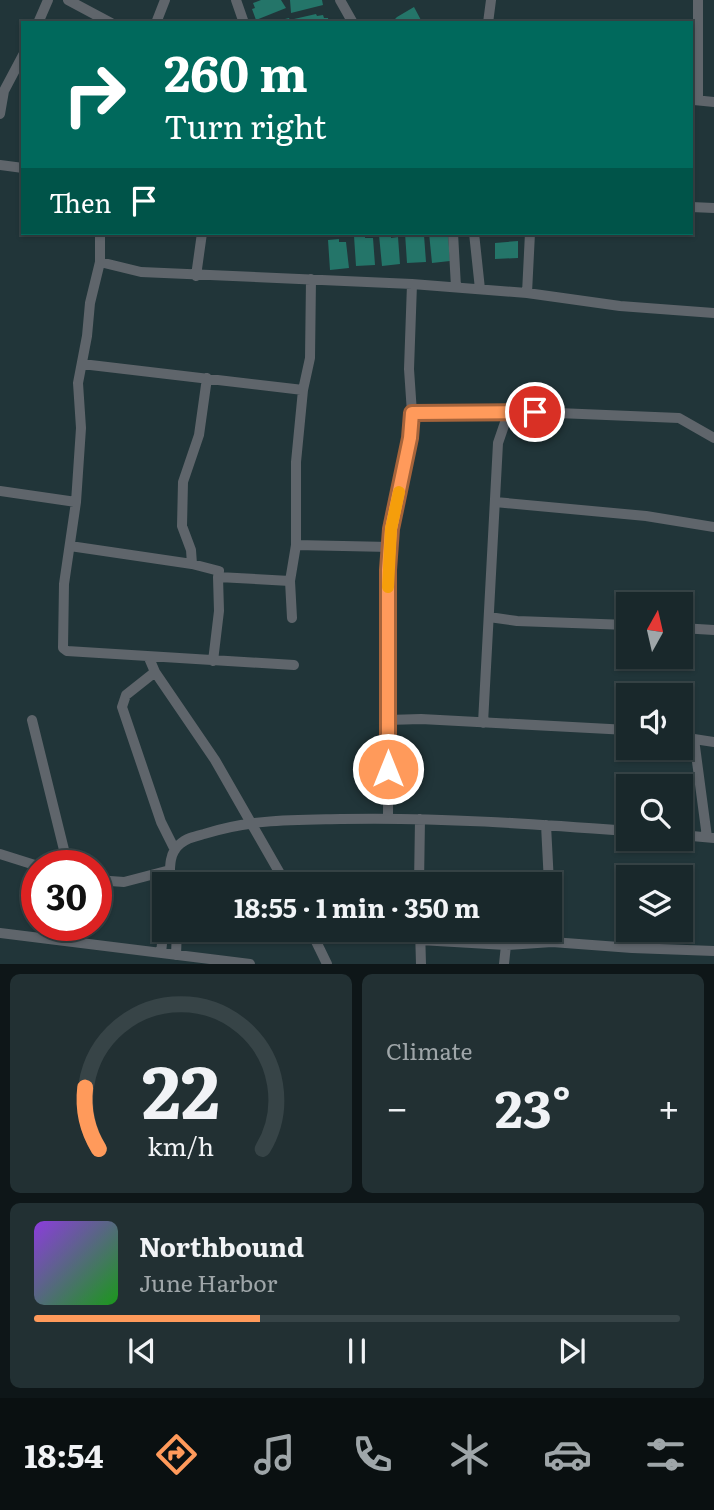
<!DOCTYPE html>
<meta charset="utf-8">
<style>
body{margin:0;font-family:Literata,serif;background:#223033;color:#f1f3f6;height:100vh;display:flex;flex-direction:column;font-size:26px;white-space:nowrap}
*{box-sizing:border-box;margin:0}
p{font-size:23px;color:#9fa6a9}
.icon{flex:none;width:38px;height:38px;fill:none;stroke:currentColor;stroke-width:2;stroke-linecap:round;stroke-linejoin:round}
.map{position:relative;height:964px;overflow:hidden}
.details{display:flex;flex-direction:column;gap:10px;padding:10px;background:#0e1618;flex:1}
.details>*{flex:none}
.guide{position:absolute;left:21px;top:21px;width:672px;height:214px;border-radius:0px;box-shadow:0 2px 5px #0004,0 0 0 2px #374447;background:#00695c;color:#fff;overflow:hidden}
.needle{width:46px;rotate:8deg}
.buttons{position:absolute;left:616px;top:592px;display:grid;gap:14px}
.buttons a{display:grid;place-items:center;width:77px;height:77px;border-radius:0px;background:#19282b;box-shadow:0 2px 5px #0004,0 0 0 2px #374447;font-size:35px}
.speed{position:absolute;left:21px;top:850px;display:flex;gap:14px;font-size:35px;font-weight:700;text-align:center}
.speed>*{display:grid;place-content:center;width:91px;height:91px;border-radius:50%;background:#19282b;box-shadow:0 2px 5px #0004,0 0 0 2px #374447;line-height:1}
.speed .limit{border:10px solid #d22;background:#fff;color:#111}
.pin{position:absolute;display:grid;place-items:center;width:60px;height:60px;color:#fff;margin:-30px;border:4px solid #fff;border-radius:50%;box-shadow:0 2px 7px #0007}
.me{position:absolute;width:77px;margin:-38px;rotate:0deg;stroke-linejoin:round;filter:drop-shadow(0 0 5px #0008)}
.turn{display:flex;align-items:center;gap:24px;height:147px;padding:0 28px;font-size:32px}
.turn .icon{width:91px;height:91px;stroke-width:2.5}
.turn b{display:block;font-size:49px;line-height:60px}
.then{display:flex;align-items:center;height:66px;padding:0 28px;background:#0003;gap:14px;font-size:26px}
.big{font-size:52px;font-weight:700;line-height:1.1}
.details .tile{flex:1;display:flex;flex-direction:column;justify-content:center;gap:10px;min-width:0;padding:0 24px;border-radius:10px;background:#223033}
.details .dial{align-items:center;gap:0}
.dial svg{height:182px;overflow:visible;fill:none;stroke:#374447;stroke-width:7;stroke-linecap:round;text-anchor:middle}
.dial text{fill:#f1f3f6;stroke:none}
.song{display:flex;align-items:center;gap:21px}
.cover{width:84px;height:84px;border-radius:10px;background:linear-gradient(135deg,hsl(270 70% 55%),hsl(120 70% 35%))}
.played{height:7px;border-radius:4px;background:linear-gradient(90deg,#ff9a5b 35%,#374447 35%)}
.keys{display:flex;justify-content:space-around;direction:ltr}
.heat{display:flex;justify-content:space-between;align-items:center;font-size:38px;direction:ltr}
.details .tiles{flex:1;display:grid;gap:10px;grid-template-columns:1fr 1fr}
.tile:last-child{grid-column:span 2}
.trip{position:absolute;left:152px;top:872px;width:410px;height:70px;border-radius:0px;background:#19282b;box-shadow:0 2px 5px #0004,0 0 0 2px #374447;font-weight:700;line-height:70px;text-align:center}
.tab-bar{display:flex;height:112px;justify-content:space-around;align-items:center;background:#0a1011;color:#9fa6a9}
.tab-bar .icon{width:49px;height:49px}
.tab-bar .selected{color:#ff9a5b}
.tab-bar b{font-size:32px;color:#f1f3f6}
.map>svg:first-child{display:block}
.building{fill:#247569}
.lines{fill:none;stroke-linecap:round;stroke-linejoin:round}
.street{stroke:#5f656b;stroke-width:10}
.route-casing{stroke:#a6643b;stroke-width:18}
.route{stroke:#ff9a5b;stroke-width:12}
.slow{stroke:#f59e0b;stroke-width:12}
</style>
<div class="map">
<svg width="714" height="964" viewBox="0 0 714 964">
<rect width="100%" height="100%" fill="#213539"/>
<path class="building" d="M 261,0 L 281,0 L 286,8 L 256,20 L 252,9 L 255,8 L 253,3 Z
M 290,0 L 322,0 L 323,5 L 291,13 Z
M 414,7 L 422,22 L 396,23 L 394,20 L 397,17 Z
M 316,14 L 317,16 L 323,15 L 324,18 L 328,18 L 329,23 L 295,22 L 294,19 Z
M 289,18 L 291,23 L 273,23 L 273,22 Z
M 405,233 L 424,235 L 426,262 L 407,263 Z
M 429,233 L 448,234 L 450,261 L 432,263 Z
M 495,233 L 521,233 L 521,235 L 495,236 Z
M 391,234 L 391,238 L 398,237 L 400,264 L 382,266 L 379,235 Z
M 365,235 L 365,238 L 373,238 L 375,265 L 356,266 L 354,236 Z
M 339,239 L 339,242 L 346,242 L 349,268 L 330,270 L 328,240 Z
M 518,241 L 518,258 L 495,259 L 495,243 Z"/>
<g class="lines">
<path class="street" d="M 68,0 L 111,23
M 236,0 L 244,23
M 340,0 L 353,23
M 38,23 L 48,0
M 156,23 L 165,0
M 488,23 L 491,0
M 694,100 L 714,102
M 698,100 L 698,0
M 0,114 L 4,91 L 23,55
M 0,165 L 23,168
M 691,207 L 714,208
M 100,233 L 100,262 L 90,303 L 87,336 L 78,383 L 81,428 L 76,502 L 64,584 L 63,648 L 67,651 L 294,665
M 453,233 L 456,287
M 474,233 L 480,289
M 100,262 L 141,272 L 412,284 L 527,293 L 620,306 L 714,313
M 196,276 L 202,233
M 527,293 L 530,233
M 82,364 L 303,390
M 412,413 L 467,414 L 509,411 L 679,418 L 714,438
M 0,491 L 76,502
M 495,502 L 646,516 L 714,527
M 296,545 L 390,547
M 70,546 L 192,564 L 219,571 L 218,577 L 290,581
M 192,564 L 191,550 L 182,526 L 183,482 L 199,435 L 207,378
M 489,617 L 517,621 L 628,625
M 292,618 L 290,581 L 296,545 L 296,462 L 303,390 L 310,358 L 311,279
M 681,628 L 714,630
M 149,658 L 155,672 L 215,760 L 286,884
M 213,661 L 219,611 L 218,577
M 155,672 L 126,695 L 122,707 L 161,822 L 175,850
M 32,720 L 68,866
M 388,720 L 421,719 L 628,730
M 483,723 L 498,443 L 509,411
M 681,737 L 714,742
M 694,739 L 707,837
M 388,818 L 389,570 L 391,529 L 409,437 L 412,413 L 409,369 L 412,284
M 546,825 L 552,942
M 681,835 L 714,838
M 0,854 L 38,866
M 96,880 L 124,882 L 170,870
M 170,884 C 170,871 168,853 180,844 C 186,838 196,836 204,834 C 251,819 293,820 341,819 C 437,817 533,824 628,831
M 419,884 L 420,819
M 310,929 L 327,964
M 420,929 L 421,964
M 0,933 L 250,964
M 420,940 L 506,945
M 161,953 L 164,925
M 176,955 L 177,929
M 504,964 L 506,945 L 552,942 L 632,948 L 714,951"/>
</g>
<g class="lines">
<defs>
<path id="route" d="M 388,769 L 388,570 L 391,529 L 410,438 L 412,413 L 535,412"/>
</defs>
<use href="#route" class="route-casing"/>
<use href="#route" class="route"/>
<path class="slow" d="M 388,587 L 391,529 L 399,492"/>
</g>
</svg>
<div class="buttons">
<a><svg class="needle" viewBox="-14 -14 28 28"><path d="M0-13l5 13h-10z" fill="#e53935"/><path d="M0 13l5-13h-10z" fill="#9fa6a9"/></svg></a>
<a><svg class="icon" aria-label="sound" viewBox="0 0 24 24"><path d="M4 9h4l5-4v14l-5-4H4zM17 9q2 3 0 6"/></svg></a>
<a><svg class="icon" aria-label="search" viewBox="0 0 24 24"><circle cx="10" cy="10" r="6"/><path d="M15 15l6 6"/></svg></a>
<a><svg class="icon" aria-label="layers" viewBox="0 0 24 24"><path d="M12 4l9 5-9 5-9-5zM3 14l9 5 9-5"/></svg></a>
</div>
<div class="speed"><div class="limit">30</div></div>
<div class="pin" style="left:535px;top:412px;background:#d93025"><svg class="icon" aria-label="arrive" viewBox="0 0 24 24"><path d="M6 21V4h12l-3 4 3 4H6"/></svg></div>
<svg class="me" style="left:388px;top:769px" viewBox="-20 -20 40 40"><circle r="17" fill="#ff9a5b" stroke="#fff" stroke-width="3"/><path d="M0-11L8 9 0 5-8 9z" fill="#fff"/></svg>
<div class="trip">18:55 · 1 min · 350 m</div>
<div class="guide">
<div class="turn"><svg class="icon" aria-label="right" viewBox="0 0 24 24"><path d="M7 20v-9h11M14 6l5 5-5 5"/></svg><div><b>260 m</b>Turn right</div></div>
<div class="then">Then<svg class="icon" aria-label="arrive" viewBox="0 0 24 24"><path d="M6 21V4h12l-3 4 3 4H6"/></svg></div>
</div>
</div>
<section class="details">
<div class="tiles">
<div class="tile dial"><svg viewBox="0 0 100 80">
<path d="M14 69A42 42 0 1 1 86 69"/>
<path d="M14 69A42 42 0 0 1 8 42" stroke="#ff9a5b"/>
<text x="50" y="56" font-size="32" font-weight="700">22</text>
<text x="50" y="72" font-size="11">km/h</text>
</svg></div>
<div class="tile"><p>Climate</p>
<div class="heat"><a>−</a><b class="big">23°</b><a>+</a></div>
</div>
<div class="tile">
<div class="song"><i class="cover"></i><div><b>Northbound</b><p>June Harbor</p></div></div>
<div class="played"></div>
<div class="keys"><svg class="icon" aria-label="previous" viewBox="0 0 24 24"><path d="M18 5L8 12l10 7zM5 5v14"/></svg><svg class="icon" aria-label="pause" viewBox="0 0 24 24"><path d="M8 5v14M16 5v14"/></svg><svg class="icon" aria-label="next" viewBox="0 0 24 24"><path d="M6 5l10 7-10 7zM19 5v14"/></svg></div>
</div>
</div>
</section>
<nav class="tab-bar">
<b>18:54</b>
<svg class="icon selected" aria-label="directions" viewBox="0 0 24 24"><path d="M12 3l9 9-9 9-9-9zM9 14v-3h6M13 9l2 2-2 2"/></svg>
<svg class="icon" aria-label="music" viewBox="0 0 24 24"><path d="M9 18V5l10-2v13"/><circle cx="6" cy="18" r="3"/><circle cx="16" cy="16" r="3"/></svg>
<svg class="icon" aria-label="phone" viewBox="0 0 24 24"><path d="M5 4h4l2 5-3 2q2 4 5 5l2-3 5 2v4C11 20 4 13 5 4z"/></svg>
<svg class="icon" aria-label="climate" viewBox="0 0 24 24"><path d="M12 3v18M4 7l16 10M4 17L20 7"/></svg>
<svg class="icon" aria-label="car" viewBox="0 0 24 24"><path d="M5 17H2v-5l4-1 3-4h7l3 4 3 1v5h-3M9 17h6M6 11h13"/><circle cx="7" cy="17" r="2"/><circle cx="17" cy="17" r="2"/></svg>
<svg class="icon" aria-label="filters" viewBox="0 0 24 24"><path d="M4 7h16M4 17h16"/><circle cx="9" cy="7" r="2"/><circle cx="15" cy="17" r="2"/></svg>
</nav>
